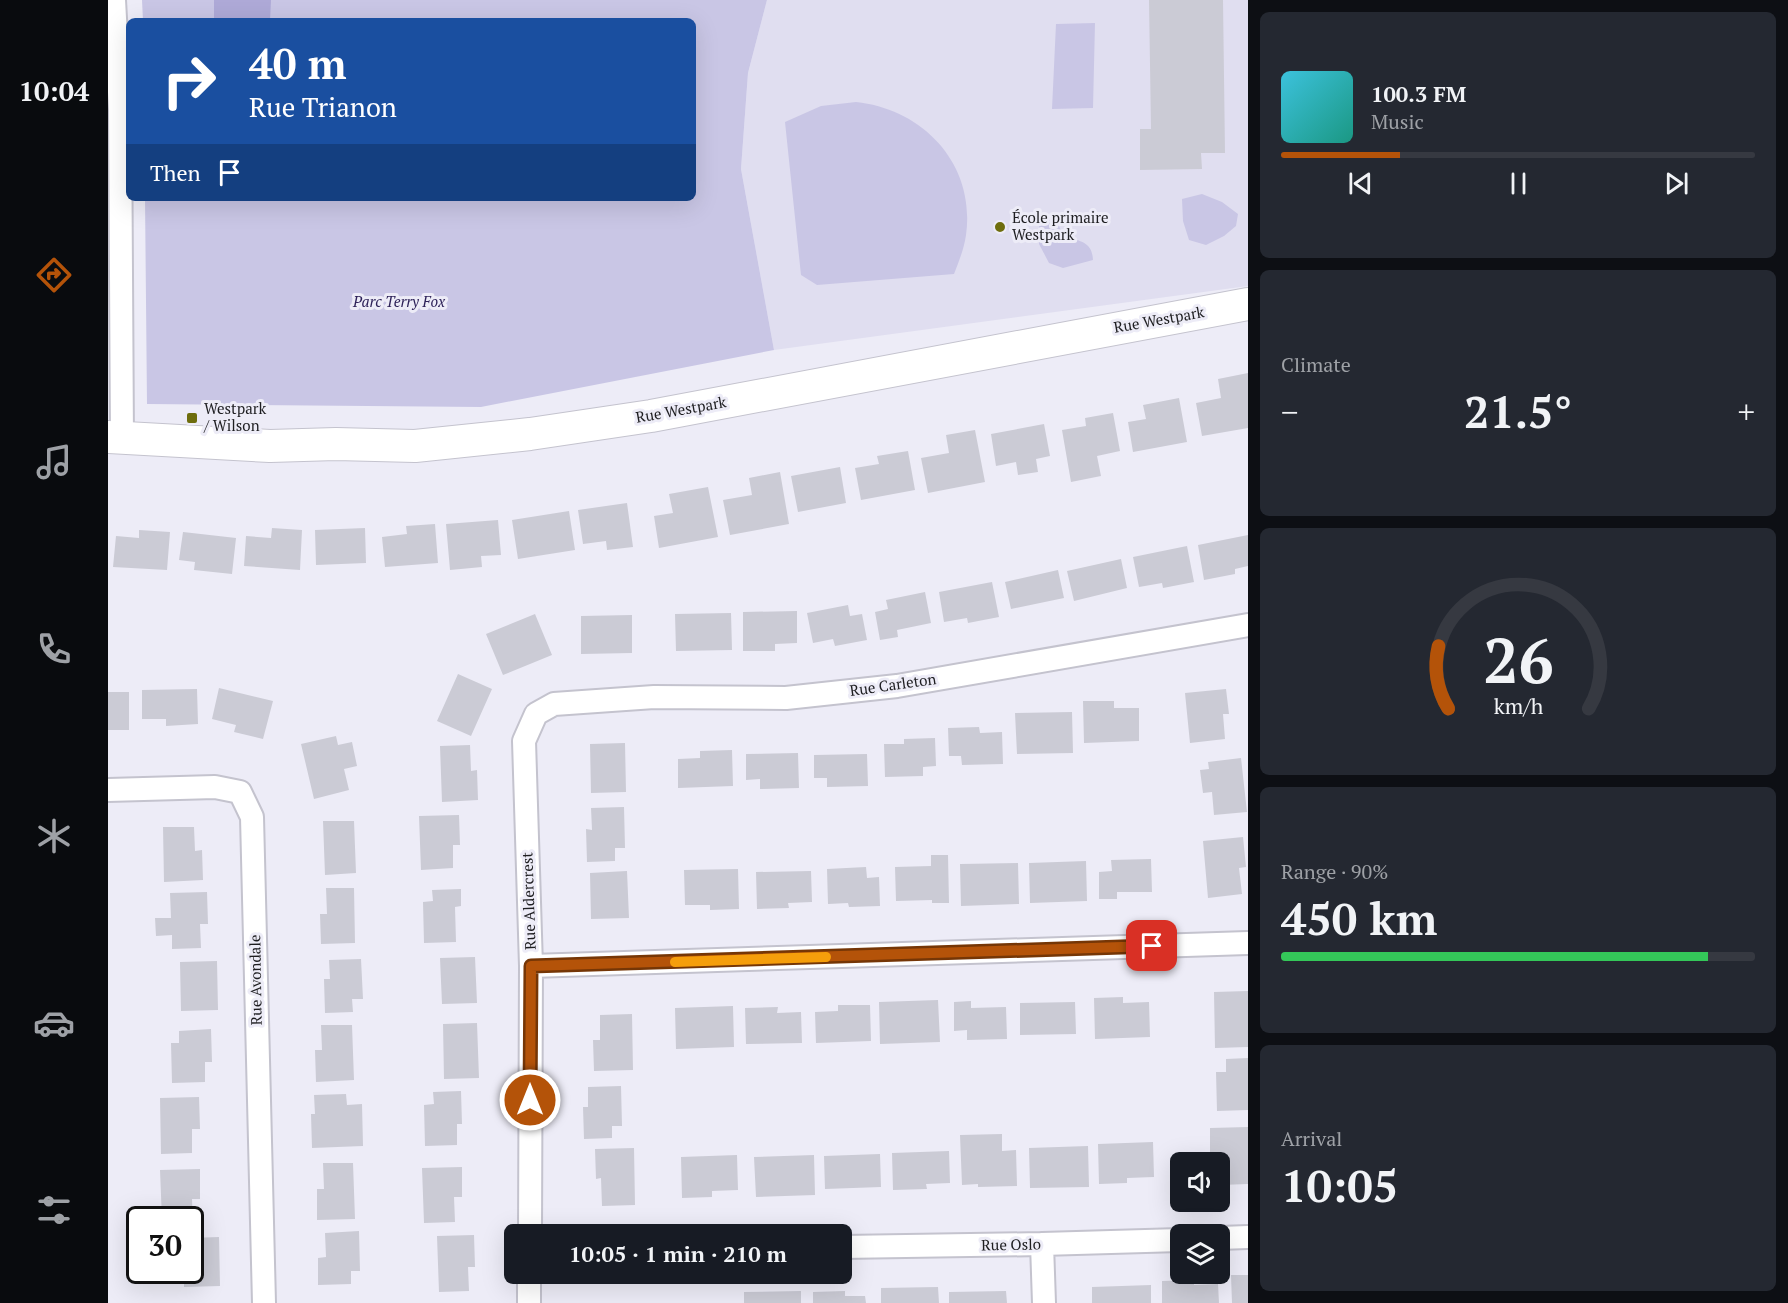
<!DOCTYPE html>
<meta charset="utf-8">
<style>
body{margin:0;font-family:"PT Serif",serif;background:#242831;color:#f1f3f6;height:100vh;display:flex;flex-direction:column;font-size:22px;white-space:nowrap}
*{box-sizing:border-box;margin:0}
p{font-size:20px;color:#9ea1a6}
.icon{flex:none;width:33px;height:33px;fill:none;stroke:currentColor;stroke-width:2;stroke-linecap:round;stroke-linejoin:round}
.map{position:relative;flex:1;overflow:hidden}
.sheet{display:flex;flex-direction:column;gap:12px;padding:12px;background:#0d0f14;width:540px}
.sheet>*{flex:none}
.guide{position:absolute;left:18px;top:18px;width:570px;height:183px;border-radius:9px;box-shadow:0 6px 24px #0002;background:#1a4fa0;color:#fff;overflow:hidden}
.buttons{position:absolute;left:1062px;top:1152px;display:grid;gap:12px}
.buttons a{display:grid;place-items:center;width:60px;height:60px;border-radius:9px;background:#171b24;box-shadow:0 6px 24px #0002;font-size:30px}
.speed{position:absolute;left:18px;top:1206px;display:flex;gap:12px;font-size:30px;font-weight:700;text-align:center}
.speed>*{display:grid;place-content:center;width:78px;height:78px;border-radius:50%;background:#171b24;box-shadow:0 6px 24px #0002;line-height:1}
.speed .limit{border:3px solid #111;border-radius:9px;background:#fff;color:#111}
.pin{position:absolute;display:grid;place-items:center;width:51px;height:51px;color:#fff;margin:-26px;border-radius:12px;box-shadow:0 3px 9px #0006}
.me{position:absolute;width:66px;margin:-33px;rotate:0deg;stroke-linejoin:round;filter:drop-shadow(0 0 4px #0008)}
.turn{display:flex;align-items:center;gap:21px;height:126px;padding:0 24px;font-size:27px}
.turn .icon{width:78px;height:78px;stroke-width:2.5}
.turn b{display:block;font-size:42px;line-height:51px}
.then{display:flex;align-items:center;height:57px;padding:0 24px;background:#0003;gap:12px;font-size:22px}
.big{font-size:45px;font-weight:700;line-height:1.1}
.sheet .tile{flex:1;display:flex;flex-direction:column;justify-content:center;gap:9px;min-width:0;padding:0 21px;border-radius:9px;background:#242831}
.sheet .dial{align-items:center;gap:0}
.dial svg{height:156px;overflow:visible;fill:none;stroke:#363941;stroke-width:7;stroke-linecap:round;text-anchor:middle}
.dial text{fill:#f1f3f6;stroke:none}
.song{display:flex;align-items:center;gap:18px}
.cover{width:72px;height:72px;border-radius:9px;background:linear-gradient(135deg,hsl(190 70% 55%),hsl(170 70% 35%))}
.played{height:6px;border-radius:3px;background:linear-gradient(90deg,#b45309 25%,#363941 25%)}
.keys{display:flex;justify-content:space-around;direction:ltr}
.heat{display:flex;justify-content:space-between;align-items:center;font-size:33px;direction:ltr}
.charge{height:9px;border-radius:4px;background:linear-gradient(90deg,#34c759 90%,#363941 0)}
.trip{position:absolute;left:396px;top:1224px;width:348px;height:60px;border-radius:9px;background:#171b24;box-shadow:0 6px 24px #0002;font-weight:700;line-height:60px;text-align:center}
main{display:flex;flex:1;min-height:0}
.menu{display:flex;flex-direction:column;width:108px;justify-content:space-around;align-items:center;background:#090b0e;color:#9ea1a6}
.menu .icon{width:42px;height:42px}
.menu .on{color:#b45309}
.menu b{font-size:27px;color:#f1f3f6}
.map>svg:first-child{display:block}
.built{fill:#e0def0}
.green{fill:#c9c6e5}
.water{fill:#aea9d7}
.building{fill:#cbcbd5}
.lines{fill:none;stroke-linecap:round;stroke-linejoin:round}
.street-casing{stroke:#c4c3ce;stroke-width:26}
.secondary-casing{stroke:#c4c3ce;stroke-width:34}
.street{stroke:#fff;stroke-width:22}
.secondary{stroke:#fff;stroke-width:32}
.route-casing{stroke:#753606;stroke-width:15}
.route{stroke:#b45309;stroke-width:10}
.slow{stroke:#f59e0b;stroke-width:10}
.poi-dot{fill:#6e6d0d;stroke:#edecf7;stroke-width:2}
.labels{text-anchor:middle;stroke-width:6;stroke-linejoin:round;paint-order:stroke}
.poi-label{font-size:15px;fill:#1e1e21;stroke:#edecf7;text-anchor:start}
.park-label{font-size:15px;font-style:italic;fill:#2e2259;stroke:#edecf7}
.street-label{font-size:15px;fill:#1e1e21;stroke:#edecf7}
</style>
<main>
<nav class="menu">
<b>10:04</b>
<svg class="icon on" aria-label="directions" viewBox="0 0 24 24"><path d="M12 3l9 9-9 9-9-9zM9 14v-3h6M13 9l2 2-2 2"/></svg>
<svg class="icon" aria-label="music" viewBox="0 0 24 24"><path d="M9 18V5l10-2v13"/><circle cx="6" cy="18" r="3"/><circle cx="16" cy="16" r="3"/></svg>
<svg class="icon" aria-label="phone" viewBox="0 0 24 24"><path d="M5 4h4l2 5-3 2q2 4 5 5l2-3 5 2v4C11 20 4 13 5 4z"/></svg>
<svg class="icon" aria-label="climate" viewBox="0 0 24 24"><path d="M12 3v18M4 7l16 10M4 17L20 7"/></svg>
<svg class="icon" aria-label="car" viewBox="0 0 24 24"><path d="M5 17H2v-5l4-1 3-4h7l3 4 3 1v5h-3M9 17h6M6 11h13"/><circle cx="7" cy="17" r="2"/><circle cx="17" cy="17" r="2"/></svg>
<svg class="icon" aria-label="filters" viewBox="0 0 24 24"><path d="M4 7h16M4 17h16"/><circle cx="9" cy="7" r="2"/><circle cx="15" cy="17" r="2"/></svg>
</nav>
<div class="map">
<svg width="1140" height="1303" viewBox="0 0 1140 1303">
<rect width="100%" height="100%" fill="#edecf7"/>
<path class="built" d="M 659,0 L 1140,0 L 1140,286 L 666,350 L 633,169 L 640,73 Z"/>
<path class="green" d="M 34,0 L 659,0 L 640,73 L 633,169 L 666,350 L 373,407 L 39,404 L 37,198 L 585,198 L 585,21 L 35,21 Z
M 987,23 L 985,108 L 944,109 L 948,24 Z
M 748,102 C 815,109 868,164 858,235 C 856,249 851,261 846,274 L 709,285 L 693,275 L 677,122 L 713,106 Z
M 1094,194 L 1114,202 L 1130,214 L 1128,226 L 1116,236 L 1098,245 L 1081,240 L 1075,221 L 1074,199 Z
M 940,215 L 947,217 L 955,235 C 971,242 984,240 985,260 L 955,268 L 941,263 L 931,244 L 931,224 Z"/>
<path class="water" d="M 106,0 L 163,0 L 162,21 L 106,21 Z"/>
<path class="building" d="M 1041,0 L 1115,0 L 1117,153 L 1093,153 L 1094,169 L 1032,170 L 1032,129 L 1043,129 Z
M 1140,373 L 1140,428 L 1094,436 L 1088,403 L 1113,398 L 1110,379 Z
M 1071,398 L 1079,442 L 1025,452 L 1020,422 L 1038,419 L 1035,405 Z
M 1005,413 L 1012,451 L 989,456 L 993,476 L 963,482 L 954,430 L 978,426 L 977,418 Z
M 936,424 L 942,456 L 928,459 L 930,472 L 910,475 L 908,462 L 888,466 L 883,434 Z
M 867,430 L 877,482 L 820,493 L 813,458 L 841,453 L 838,435 Z
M 800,451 L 807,490 L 753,500 L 747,468 L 771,464 L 769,456 Z
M 732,467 L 738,503 L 690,512 L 683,476 Z
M 672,472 L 681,524 L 622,535 L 615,500 L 644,495 L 641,478 Z
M 600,487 L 610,537 L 551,548 L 546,516 L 565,513 L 561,494 Z
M 519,503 L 525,547 L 499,550 L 498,541 L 475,544 L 470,510 Z
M 461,511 L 467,550 L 410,559 L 404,520 Z
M 390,520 L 393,555 L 373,556 L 374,567 L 342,570 L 338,524 Z
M 327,524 L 330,563 L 277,567 L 274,537 L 299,534 L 298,526 Z
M 164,528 L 194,530 L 192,570 L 136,566 L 138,536 L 163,538 Z
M 257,528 L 258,563 L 208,565 L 207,530 Z
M 31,530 L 62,532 L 59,570 L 5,567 L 8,536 L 31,538 Z
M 75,532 L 128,538 L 124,574 L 86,570 L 87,562 L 71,560 Z
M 1140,535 L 1140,566 L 1127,569 L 1127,574 L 1096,580 L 1090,545 Z
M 1079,546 L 1086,582 L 1055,588 L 1054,583 L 1031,587 L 1025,557 Z
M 1013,559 L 1019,588 L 966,601 L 959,571 Z
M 950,570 L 956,598 L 903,609 L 897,582 Z
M 884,582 L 891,617 L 860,623 L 859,618 L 836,622 L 831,592 Z
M 817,592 L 823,623 L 789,630 L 790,637 L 772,640 L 767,612 L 780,609 L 778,600 Z
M 740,605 L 742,616 L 754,614 L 759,640 L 727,646 L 725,639 L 705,643 L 699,613 Z
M 689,611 L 689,643 L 667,644 L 667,651 L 635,651 L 635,612 Z
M 623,613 L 624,650 L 568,651 L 567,614 Z
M 427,614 L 444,655 L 395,675 L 378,634 Z
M 524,615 L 524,653 L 473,654 L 473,616 Z
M 350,674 L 384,689 L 363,736 L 329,721 Z
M 111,688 L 165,701 L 155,739 L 126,732 L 128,725 L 104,719 Z
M 89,689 L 90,724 L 58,726 L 58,719 L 34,719 L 34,690 Z
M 1118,689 L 1121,714 L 1115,714 L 1117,739 L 1082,743 L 1077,693 Z
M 0,692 L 21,692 L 21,730 L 0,730 Z
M 975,701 L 1006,701 L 1006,708 L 1031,708 L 1031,741 L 976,743 Z
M 964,712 L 965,753 L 909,754 L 907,713 Z
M 871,727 L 872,733 L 894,732 L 895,764 L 854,765 L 853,756 L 841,756 L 840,728 Z
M 228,736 L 230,745 L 244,742 L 249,766 L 236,769 L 241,790 L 206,799 L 193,744 Z
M 827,738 L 828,766 L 815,767 L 815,776 L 777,777 L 776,744 L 796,744 L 796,739 Z
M 517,743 L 518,792 L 483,793 L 482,744 Z
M 362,745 L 363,771 L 369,770 L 370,800 L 334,802 L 332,746 Z
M 624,750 L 625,786 L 570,788 L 570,759 L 592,758 L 592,751 Z
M 690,753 L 691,788 L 652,789 L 652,779 L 638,780 L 638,754 Z
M 759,754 L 760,786 L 719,787 L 719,778 L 706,778 L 706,755 Z
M 1133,758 L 1139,812 L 1106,815 L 1104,792 L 1095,793 L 1092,770 L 1101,769 L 1100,762 Z
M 516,807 L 517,848 L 507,848 L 507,861 L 479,862 L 478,829 L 484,830 L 483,808 Z
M 351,815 L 352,845 L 345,845 L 345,868 L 313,870 L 311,816 Z
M 215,821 L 246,821 L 248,873 L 217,875 Z
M 55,827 L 86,827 L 87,851 L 94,850 L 95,880 L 56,882 Z
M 1135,837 L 1138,867 L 1131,868 L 1134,894 L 1100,898 L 1095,841 Z
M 823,855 L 840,855 L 841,903 L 824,903 L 824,900 L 788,901 L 787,867 L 823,866 Z
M 1043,859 L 1044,892 L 1009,892 L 1009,899 L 991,899 L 991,872 L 1004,871 L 1003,860 Z
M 978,861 L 979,901 L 922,903 L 921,863 Z
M 910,863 L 911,904 L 853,906 L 852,864 Z
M 758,867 L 759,878 L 771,877 L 772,906 L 741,907 L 740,903 L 720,904 L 719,869 Z
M 630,869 L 631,909 L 602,910 L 602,905 L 577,905 L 576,870 Z
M 519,871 L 521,918 L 483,919 L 482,873 Z
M 703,871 L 704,902 L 680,903 L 681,908 L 649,909 L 648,872 Z
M 218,888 L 246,888 L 247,943 L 213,944 L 212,914 L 219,914 Z
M 353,889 L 353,906 L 347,907 L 348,942 L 316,943 L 315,902 L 325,901 L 324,890 Z
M 99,892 L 100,924 L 92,924 L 93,948 L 64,949 L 64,935 L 48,936 L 47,918 L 63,918 L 62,893 Z
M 367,957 L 369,1003 L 334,1004 L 332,958 Z
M 253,959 L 255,999 L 244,999 L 245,1012 L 217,1013 L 216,979 L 222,979 L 221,960 Z
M 109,961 L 110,1010 L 73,1011 L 72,962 Z
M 1140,991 L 1140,1047 L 1107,1048 L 1106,992 Z
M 1015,997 L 1015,1003 L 1041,1002 L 1042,1037 L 987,1039 L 986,998 Z
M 830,1000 L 832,1042 L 772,1044 L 771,1002 Z
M 863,1001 L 863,1008 L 898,1007 L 899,1039 L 859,1040 L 859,1030 L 846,1031 L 846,1002 Z
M 967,1002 L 968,1034 L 912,1035 L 912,1003 Z
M 730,1005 L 762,1005 L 763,1041 L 708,1043 L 707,1012 L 730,1011 Z
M 625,1006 L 626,1047 L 568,1049 L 567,1008 Z
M 670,1007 L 669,1013 L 693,1012 L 694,1043 L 638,1044 L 637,1008 Z
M 524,1014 L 525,1070 L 486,1071 L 485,1040 L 492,1040 L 492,1015 Z
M 369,1023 L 371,1078 L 336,1079 L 335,1024 Z
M 213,1025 L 244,1025 L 246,1080 L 208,1082 L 207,1050 L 214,1050 Z
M 103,1029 L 104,1062 L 97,1062 L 97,1082 L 64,1083 L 63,1043 L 71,1043 L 71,1031 Z
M 1140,1058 L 1140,1110 L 1109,1111 L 1108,1072 L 1118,1072 L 1118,1059 Z
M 513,1086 L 514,1126 L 504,1126 L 504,1138 L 476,1139 L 475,1107 L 480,1107 L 480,1087 Z
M 353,1091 L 354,1124 L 349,1124 L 349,1145 L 317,1146 L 316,1105 L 326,1104 L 325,1092 Z
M 238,1094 L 239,1105 L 254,1104 L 255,1146 L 204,1148 L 203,1114 L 207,1114 L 206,1095 Z
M 91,1097 L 92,1129 L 84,1129 L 84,1153 L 53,1154 L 52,1098 Z
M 1140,1127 L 1140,1184 L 1112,1185 L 1112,1162 L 1102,1162 L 1102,1128 Z
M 894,1134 L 894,1151 L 908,1150 L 909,1186 L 870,1187 L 870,1184 L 854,1185 L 852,1135 Z
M 1045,1142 L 1046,1177 L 1019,1178 L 1019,1183 L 991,1184 L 990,1144 Z
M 980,1146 L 981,1187 L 922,1188 L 921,1148 Z
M 526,1148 L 527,1205 L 494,1206 L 493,1178 L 488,1179 L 487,1149 Z
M 841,1151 L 842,1183 L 818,1184 L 819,1189 L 785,1190 L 784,1153 Z
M 772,1154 L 773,1187 L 717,1189 L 716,1156 Z
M 629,1155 L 630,1190 L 604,1191 L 604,1197 L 574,1198 L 573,1157 Z
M 706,1155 L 707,1195 L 648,1197 L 646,1157 Z
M 215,1163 L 245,1163 L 247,1219 L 209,1220 L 209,1189 L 216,1189 Z
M 354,1167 L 354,1197 L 346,1197 L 347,1222 L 316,1223 L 314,1168 Z
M 92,1169 L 92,1199 L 84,1199 L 85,1226 L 82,1226 L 82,1220 L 54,1220 L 52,1170 Z
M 251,1231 L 252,1271 L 243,1271 L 243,1284 L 210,1285 L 210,1258 L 218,1257 L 217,1233 Z
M 366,1235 L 367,1267 L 360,1267 L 361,1291 L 331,1292 L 329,1236 Z
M 111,1237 L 112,1286 L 76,1287 L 76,1270 L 82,1270 L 82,1238 Z
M 1123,1275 L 1140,1275 L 1140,1303 L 1124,1303 Z
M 1086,1280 L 1086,1285 L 1110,1284 L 1111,1303 L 1054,1303 L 1054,1281 Z
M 1043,1285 L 1043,1303 L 984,1303 L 984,1287 Z
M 830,1287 L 831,1303 L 773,1303 L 773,1288 Z
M 693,1291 L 693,1303 L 636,1303 L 636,1292 Z
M 737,1291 L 737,1296 L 757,1296 L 758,1303 L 705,1303 L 705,1292 Z
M 898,1291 L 899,1303 L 841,1303 L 841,1292 Z"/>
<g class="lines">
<defs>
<path id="street" d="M 6,0 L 12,110 L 14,439
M 0,790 L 107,787 L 132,792 L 144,817 L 156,1303
M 423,966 L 1140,943
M 422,1234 L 423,966 L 416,741 L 428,714 L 446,704 L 546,697 L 678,698 L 789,686 L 1140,625
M 1112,1238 L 1140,1237
M 934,1244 L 936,1303
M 734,1247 L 934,1244 L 1072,1240
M 421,1303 L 421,1274"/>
<path id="secondary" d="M 0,437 L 162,446 L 228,444 L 307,446 L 422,434 L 543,416 L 1140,304"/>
</defs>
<use href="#street" class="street-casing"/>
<use href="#secondary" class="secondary-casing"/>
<use href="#street" class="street"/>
<use href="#secondary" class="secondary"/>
</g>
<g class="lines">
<defs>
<path id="route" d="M 422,1100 L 423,966 L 1044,946"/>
</defs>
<use href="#route" class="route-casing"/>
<use href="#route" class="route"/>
<path class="slow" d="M 567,962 L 718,957"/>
</g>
<g class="poi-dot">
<circle cx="892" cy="227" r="6"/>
<rect x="78" y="412" width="12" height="12" rx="3"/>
</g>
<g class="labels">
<g class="poi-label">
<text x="904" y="223">École primaire<tspan x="904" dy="17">Westpark</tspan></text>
<text x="96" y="414">Westpark<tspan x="96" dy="17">/ Wilson</tspan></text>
</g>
<g class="park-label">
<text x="291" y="307">Parc Terry Fox</text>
</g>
<g class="street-label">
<text transform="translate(1051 320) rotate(-10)" y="5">Rue Westpark</text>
<text transform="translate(573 410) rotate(-10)" y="5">Rue Westpark</text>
<text transform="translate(785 685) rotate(-8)" y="5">Rue Carleton</text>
<text transform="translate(421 901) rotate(-92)" y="5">Rue Aldercrest</text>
<text transform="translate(148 980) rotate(-91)" y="5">Rue Avondale</text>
<text transform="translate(903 1245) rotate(-1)" y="5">Rue Oslo</text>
</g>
</g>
</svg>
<div class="buttons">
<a><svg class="icon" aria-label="sound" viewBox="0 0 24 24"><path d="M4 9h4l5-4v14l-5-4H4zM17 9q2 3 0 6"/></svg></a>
<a><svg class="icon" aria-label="layers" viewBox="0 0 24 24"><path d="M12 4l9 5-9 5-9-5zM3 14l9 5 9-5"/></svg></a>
</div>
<div class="speed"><div class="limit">30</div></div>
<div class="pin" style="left:1044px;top:946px;background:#d93025"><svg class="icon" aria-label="arrive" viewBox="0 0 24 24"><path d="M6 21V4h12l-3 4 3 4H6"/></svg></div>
<svg class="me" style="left:422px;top:1100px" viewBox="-20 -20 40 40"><circle r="17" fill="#b45309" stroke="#fff" stroke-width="3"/><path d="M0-11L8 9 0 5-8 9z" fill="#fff"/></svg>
<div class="trip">10:05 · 1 min · 210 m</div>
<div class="guide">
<div class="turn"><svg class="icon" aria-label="right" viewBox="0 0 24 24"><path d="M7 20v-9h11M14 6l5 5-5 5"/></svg><div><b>40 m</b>Rue Trianon</div></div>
<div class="then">Then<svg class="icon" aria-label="arrive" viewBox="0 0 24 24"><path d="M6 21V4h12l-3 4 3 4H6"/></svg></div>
</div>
</div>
<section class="sheet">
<div class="tile">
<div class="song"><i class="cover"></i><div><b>100.3 FM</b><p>Music</p></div></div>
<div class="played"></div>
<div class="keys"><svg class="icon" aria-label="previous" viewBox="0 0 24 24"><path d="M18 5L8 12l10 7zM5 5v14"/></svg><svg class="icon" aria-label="pause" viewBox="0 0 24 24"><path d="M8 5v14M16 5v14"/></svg><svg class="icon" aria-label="next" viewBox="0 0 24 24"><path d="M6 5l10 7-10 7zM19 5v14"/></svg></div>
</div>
<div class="tile"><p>Climate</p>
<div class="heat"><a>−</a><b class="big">21.5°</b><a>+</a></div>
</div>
<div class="tile dial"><svg viewBox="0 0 100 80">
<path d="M14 69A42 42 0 1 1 86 69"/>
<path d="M14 69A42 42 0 0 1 9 37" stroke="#b45309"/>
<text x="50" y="56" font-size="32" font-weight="700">26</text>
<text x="50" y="72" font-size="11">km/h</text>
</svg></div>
<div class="tile"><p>Range · 90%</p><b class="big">450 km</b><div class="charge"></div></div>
<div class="tile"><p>Arrival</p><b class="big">10:05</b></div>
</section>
</main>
